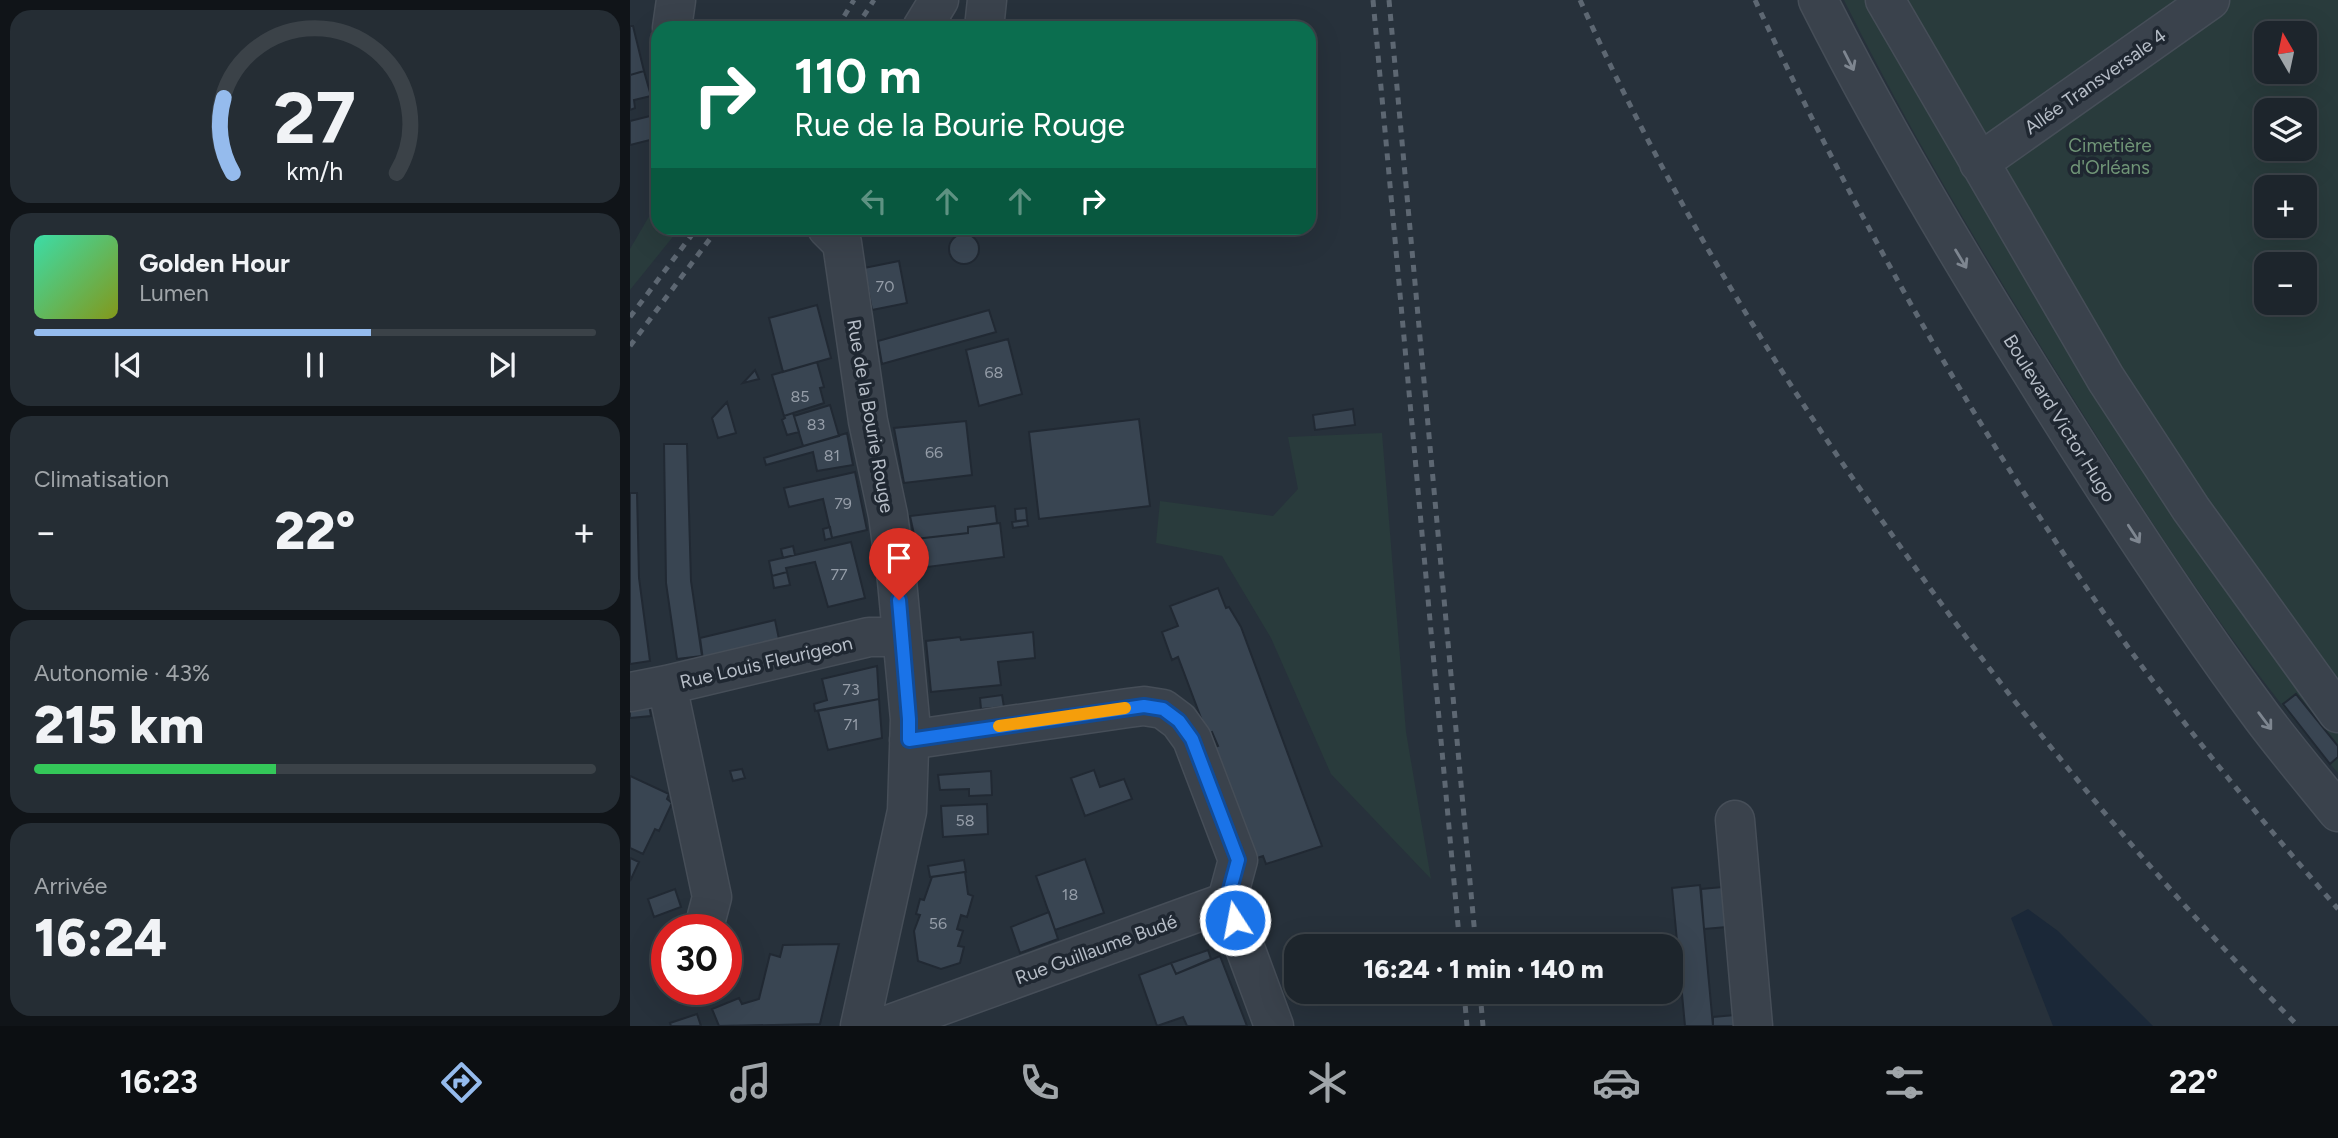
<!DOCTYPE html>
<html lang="fr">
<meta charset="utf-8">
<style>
body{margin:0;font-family:Figtree,sans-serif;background:#252d34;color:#f1f3f6;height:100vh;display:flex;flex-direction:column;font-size:26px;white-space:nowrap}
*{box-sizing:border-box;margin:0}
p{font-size:23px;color:#a0a5a9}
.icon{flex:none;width:38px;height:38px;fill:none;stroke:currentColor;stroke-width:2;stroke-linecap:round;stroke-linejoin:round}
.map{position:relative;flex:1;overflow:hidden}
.details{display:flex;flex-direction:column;gap:10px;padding:10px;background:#101418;width:630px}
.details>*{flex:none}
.guide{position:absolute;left:21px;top:21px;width:665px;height:214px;border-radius:21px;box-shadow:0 7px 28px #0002,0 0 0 2px #3b4248;background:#0b6e4f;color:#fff;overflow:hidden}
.needle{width:46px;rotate:351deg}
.controls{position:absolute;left:1624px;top:21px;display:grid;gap:14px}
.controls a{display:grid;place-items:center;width:63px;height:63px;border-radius:14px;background:#1d252c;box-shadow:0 7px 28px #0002,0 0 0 2px #3b4248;font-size:35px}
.speed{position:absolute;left:21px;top:914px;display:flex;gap:14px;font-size:35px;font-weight:700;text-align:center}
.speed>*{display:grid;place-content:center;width:91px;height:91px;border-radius:50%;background:#1d252c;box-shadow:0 7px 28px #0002,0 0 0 2px #3b4248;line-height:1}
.speed .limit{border:10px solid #d22;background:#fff;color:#111}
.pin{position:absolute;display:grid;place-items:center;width:60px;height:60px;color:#fff;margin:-72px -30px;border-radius:50% 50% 50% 0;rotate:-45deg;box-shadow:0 0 7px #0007}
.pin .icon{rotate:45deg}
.me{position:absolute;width:77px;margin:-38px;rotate:349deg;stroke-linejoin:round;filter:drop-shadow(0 0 5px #0008)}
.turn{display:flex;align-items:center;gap:24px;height:147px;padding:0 28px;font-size:32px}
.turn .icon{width:91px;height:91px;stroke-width:2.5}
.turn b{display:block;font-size:49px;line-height:60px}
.lanes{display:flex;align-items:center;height:66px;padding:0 28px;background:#0003;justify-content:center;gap:35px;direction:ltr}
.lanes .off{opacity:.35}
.big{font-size:52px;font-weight:800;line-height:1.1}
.details .tile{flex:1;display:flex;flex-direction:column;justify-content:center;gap:10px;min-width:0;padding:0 24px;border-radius:21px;background:#252d34}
.details .dial{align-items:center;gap:0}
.dial svg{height:182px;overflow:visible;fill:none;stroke:#3b4248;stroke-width:7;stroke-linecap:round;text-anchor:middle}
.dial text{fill:#f1f3f6;stroke:none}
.song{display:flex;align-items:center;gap:21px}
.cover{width:84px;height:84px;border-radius:10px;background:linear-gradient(135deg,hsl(160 70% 55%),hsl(70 70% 35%))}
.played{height:7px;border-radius:4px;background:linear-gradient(90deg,#95bbed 60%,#3b4248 60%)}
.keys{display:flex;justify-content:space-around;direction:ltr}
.heat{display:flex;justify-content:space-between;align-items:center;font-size:38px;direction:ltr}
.charge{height:10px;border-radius:5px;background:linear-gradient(90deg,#34c759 43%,#3b4248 0)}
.trip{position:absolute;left:654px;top:934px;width:399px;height:70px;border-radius:21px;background:#1d252c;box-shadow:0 7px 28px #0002,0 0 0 2px #3b4248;font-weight:800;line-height:70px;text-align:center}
.dock{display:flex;height:112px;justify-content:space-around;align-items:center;background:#0c0f12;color:#a0a5a9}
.dock .icon{width:49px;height:49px}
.dock .on{color:#95bbed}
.dock b{font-size:32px;color:#f1f3f6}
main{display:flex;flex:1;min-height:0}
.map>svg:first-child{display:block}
.green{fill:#293b3c;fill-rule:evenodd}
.water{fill:#1b2838}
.building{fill:#394552;stroke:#212933;stroke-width:2}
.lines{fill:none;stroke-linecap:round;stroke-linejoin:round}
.minor-casing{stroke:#464e58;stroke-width:41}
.minor{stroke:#3a424c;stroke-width:38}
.rail{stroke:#5d6772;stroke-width:5;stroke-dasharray:7 7;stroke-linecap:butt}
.oneway{stroke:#7e8690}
.route-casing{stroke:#114b97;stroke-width:18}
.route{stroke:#1a73e8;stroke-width:12}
.slow{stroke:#f59e0b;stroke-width:12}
.labels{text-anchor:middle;stroke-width:7;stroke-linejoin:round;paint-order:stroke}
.number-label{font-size:16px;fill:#959da8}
.street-label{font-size:19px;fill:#b6bdc7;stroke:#1f2731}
.park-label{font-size:19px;fill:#709577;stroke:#1f2731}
</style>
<main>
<section class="details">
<div class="tile dial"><svg viewBox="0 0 100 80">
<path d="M14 69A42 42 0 1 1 86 69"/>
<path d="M14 69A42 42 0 0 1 10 36" stroke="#95bbed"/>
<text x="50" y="56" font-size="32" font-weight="700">27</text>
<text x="50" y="72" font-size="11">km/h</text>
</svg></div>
<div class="tile">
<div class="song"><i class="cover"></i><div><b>Golden Hour</b><p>Lumen</p></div></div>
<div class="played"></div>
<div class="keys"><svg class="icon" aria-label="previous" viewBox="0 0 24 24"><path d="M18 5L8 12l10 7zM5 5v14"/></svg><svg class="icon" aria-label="pause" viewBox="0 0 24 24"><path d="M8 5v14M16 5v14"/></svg><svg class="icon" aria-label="next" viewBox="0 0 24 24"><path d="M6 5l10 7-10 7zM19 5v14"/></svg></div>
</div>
<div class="tile"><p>Climatisation</p>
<div class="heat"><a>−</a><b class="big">22°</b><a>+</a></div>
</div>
<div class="tile"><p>Autonomie · 43%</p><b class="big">215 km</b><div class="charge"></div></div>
<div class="tile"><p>Arrivée</p><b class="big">16:24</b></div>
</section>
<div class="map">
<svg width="1708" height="1026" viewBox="0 0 1708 1026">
<rect width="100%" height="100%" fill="#27313b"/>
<path class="green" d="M 1214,0 L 1708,0 L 1708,773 C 1609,659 1526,531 1446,403 C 1364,272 1283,139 1214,0 ZM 1636,33 L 1675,33 L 1675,72 L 1636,72 ZM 1636,110 L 1675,110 L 1675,149 L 1636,149 ZM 1636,187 L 1675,187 L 1675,226 L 1636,226 ZM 1636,264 L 1675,264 L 1675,303 L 1636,303 Z
M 28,201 L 28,228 L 50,228 L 0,290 L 0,249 Z
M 752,433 L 776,732 L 801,879 L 701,774 L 641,638 L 592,556 L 526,543 L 530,501 L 643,516 L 668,489 L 658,437 Z"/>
<path class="water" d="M 1398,909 L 1428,931 L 1523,1026 L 1423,1026 L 1381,918 Z"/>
<path class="building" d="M 0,26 L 3,26 L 14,71 L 0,75 Z
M 14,71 L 21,96 L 4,100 L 5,108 L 0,110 L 0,75 Z
M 28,114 L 28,138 L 0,145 L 0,121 Z
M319 249a15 15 0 1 1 30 0a15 15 0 1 1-30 0Z
M 269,261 L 277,303 L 242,310 L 234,268 Z
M 187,305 L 201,358 L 153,372 L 139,318 Z
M 359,310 L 366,332 L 252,364 L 248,341 Z
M 378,339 L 392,394 L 349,406 L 336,350 Z
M 187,362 L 194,387 L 190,388 L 194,403 L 154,416 L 142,375 Z
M 125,370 L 129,379 L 113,383 Z
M 97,402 L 106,433 L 88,438 L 82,418 Z
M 200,405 L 209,436 L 173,446 L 164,416 Z
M 723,409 L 725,425 L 685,430 L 683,415 Z
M 163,413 L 169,432 L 157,435 L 152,420 L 155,418 L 154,416 Z
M 509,419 L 520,506 L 409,519 L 399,432 Z
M 336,421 L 342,475 L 274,483 L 264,428 Z
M 217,433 L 223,465 L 187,471 L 183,452 L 136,465 L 134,458 Z
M 34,444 L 57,444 L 61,581 L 72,656 L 47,659 L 36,583 Z
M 225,472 L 237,530 L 202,538 L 193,499 L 159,507 L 154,488 Z
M 0,493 L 7,493 L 9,578 L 20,661 L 0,664 Z
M 365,506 L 367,523 L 338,527 L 338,533 L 285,539 L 280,516 Z
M 396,508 L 397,520 L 386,521 L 385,509 Z
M 397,520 L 398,526 L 383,528 L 382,522 Z
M 370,523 L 374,557 L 290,568 L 285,539 L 338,533 L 338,527 Z
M 200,527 L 202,538 L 195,540 L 193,529 Z
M 221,542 L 235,598 L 198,607 L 185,562 L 156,568 L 157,572 L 142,576 L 139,561 Z
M 163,546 L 165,555 L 153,558 L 151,549 Z
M 157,572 L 160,585 L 144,588 L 142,576 Z
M 588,588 L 596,608 L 599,607 L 611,627 L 692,846 L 636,864 L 633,856 L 624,859 L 582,748 L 588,746 L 582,732 L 577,734 L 548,657 L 542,660 L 532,632 L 548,626 L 540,606 Z
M 145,620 L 150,644 L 73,660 L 70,638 Z
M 403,632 L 405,658 L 368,662 L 371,685 L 301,692 L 296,641 L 330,637 L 331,640 Z
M 247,666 L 249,699 L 185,711 L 184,704 L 197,700 L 192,679 Z
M 1666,694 L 1708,746 L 1708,757 L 1700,764 L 1653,704 Z
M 372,695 L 374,707 L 351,709 L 350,698 Z
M 18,699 L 21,716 L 0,718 L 0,702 Z
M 249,699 L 252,738 L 198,750 L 188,711 Z
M 112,769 L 115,778 L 103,781 L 100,771 Z
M 464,770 L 470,787 L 494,779 L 502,799 L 455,816 L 441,778 Z
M 361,771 L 362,795 L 339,796 L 339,789 L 310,790 L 308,775 Z
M 0,776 L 39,794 L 37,799 L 42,803 L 29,831 L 25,829 L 13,854 L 0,848 Z
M 357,804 L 358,834 L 313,837 L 311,806 Z
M 0,858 L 9,862 L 0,881 Z
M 455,859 L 474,913 L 425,930 L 406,876 Z
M 334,860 L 336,872 L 300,877 L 298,866 Z
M 335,872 L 338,894 L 343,896 L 337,917 L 331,915 L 327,929 L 333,931 L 328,946 L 334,947 L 330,963 L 311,969 L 288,961 L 284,931 L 290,915 L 286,914 L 290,899 L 294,900 L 302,877 Z
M 1070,885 L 1083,1026 L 1055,1026 L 1042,888 Z
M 1093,887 L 1097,927 L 1074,929 L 1071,889 Z
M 45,889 L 51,907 L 24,917 L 18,899 Z
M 419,912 L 428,939 L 390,953 L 381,927 Z
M 209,944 L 190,1024 L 89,1026 L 82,1009 L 109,998 L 112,1004 L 129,999 L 140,954 L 150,957 L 153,945 Z
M 578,950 L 581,959 L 546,974 L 541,963 Z
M 590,956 L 617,1026 L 557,1026 L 553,1017 L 527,1026 L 509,975 L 541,963 L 546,974 Z
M 67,1014 L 71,1026 L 41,1026 L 40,1023 Z
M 1105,1015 L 1106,1026 L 1083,1026 L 1083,1017 Z"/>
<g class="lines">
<defs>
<path id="minor" d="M 1188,0 C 1252,127 1324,248 1399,368 C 1473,487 1549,605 1632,717 C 1656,749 1683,781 1708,812
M 1255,0 L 1476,379 L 1561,509 L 1708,713
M 42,28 L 46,0
M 292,28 L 309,0
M 354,28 L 357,0
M 1349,163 L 1580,0
M 197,228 L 212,243 L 238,421 L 258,515 L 267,581 L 280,719 L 277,811 L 230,1026
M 37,685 L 82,897 L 77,916
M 0,692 L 37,685 L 239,637 L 272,637
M 279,740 L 498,708 L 514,706 L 533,709 L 549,721 L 562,739 L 608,860 L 595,908
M 1105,820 L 1123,1026
M 255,1026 L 588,905 L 601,910 L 644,1026"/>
</defs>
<use href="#minor" class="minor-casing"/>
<use href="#minor" class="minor"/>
<path class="rail" d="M 743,0 L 830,947
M 759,0 L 846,947
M 950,0 C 1034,187 1140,362 1258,529 C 1381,705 1517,873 1668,1026
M 1125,0 C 1223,211 1337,414 1469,606 C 1542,712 1624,812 1708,909
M 207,28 L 224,0
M 226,28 L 244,0
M 0,317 L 67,228
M 0,346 L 88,228
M 834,992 L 837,1026
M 850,992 L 853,1026"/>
</g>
<defs><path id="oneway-shaft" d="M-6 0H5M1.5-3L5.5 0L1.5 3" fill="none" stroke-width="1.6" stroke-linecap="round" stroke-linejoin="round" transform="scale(1.75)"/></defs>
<g class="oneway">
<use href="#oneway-shaft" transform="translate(1219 61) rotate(63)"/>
<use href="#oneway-shaft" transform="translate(1331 259) rotate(59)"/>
<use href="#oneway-shaft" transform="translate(1504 534) rotate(57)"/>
<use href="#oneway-shaft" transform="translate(1635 721) rotate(53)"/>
</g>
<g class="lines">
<defs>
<path id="route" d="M 269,600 L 279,719 L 279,740 L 514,706 L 533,709 L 549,721 L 562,739 L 608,860 L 595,908 L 601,910 L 605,920"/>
</defs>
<use href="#route" class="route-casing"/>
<use href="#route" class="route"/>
<path class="slow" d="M 369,726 L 495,708"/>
</g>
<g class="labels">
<g class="number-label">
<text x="255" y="292">70</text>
<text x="364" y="378">68</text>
<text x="170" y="402">85</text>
<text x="186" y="430">83</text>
<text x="304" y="458">66</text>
<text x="202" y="461">81</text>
<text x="213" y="509">79</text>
<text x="209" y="580">77</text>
<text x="221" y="695">73</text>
<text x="221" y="730">71</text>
<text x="335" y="826">58</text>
<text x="440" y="900">18</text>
<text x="308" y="929">56</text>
</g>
<g class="street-label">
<text transform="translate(1465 81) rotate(-35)" y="7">Allée Transversale 4</text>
<text transform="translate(241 416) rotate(80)" y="7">Rue de la Bourie Rouge</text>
<text transform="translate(1430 418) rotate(58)" y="7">Boulevard Victor Hugo</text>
<text transform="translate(136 662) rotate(-13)" y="7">Rue Louis Fleurigeon</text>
<text transform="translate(466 949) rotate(-20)" y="7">Rue Guillaume Budé</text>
</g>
<g class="park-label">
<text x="1480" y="152">Cimetière<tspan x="1480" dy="22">d'Orléans</tspan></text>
</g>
</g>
</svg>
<div class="controls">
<a><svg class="needle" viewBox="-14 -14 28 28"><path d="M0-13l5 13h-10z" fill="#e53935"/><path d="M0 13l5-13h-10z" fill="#a0a5a9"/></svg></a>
<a><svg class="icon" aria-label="layers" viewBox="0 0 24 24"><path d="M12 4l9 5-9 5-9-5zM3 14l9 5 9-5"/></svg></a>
<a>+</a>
<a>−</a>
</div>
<div class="speed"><div class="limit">30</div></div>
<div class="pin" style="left:269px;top:600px;background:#d93025"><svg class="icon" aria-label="arrive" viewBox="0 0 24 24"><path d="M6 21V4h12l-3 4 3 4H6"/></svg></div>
<svg class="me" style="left:605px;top:920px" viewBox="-20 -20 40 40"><circle r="17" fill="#1a73e8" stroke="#fff" stroke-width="3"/><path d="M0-11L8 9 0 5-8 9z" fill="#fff"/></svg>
<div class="trip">16:24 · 1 min · 140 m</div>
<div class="guide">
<div class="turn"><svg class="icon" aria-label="right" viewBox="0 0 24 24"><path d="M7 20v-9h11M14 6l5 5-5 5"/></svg><div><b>110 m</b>Rue de la Bourie Rouge</div></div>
<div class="lanes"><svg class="icon off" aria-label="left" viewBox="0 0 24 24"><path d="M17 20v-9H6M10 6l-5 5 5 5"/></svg><svg class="icon off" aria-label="ahead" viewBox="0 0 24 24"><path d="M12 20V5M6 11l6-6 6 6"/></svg><svg class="icon off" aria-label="ahead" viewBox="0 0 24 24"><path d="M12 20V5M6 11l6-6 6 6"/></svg><svg class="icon" aria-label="right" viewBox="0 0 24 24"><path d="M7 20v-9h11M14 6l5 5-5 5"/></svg></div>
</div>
</div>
</main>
<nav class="dock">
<b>16:23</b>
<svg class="icon on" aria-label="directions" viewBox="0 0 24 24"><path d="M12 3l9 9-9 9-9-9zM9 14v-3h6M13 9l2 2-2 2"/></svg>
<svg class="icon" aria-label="music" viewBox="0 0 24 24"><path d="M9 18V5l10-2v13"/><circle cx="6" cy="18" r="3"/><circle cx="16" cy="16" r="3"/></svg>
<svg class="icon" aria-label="phone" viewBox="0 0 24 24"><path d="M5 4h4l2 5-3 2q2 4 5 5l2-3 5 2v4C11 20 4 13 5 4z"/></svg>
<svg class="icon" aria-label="climate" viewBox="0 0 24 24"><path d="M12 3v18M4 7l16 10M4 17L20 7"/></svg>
<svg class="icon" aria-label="car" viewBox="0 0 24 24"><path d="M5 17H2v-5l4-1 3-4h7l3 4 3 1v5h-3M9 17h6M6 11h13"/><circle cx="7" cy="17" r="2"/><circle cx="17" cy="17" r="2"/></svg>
<svg class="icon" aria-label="filters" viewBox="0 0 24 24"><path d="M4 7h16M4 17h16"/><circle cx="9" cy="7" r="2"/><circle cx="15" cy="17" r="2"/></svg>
<b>22°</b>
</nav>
